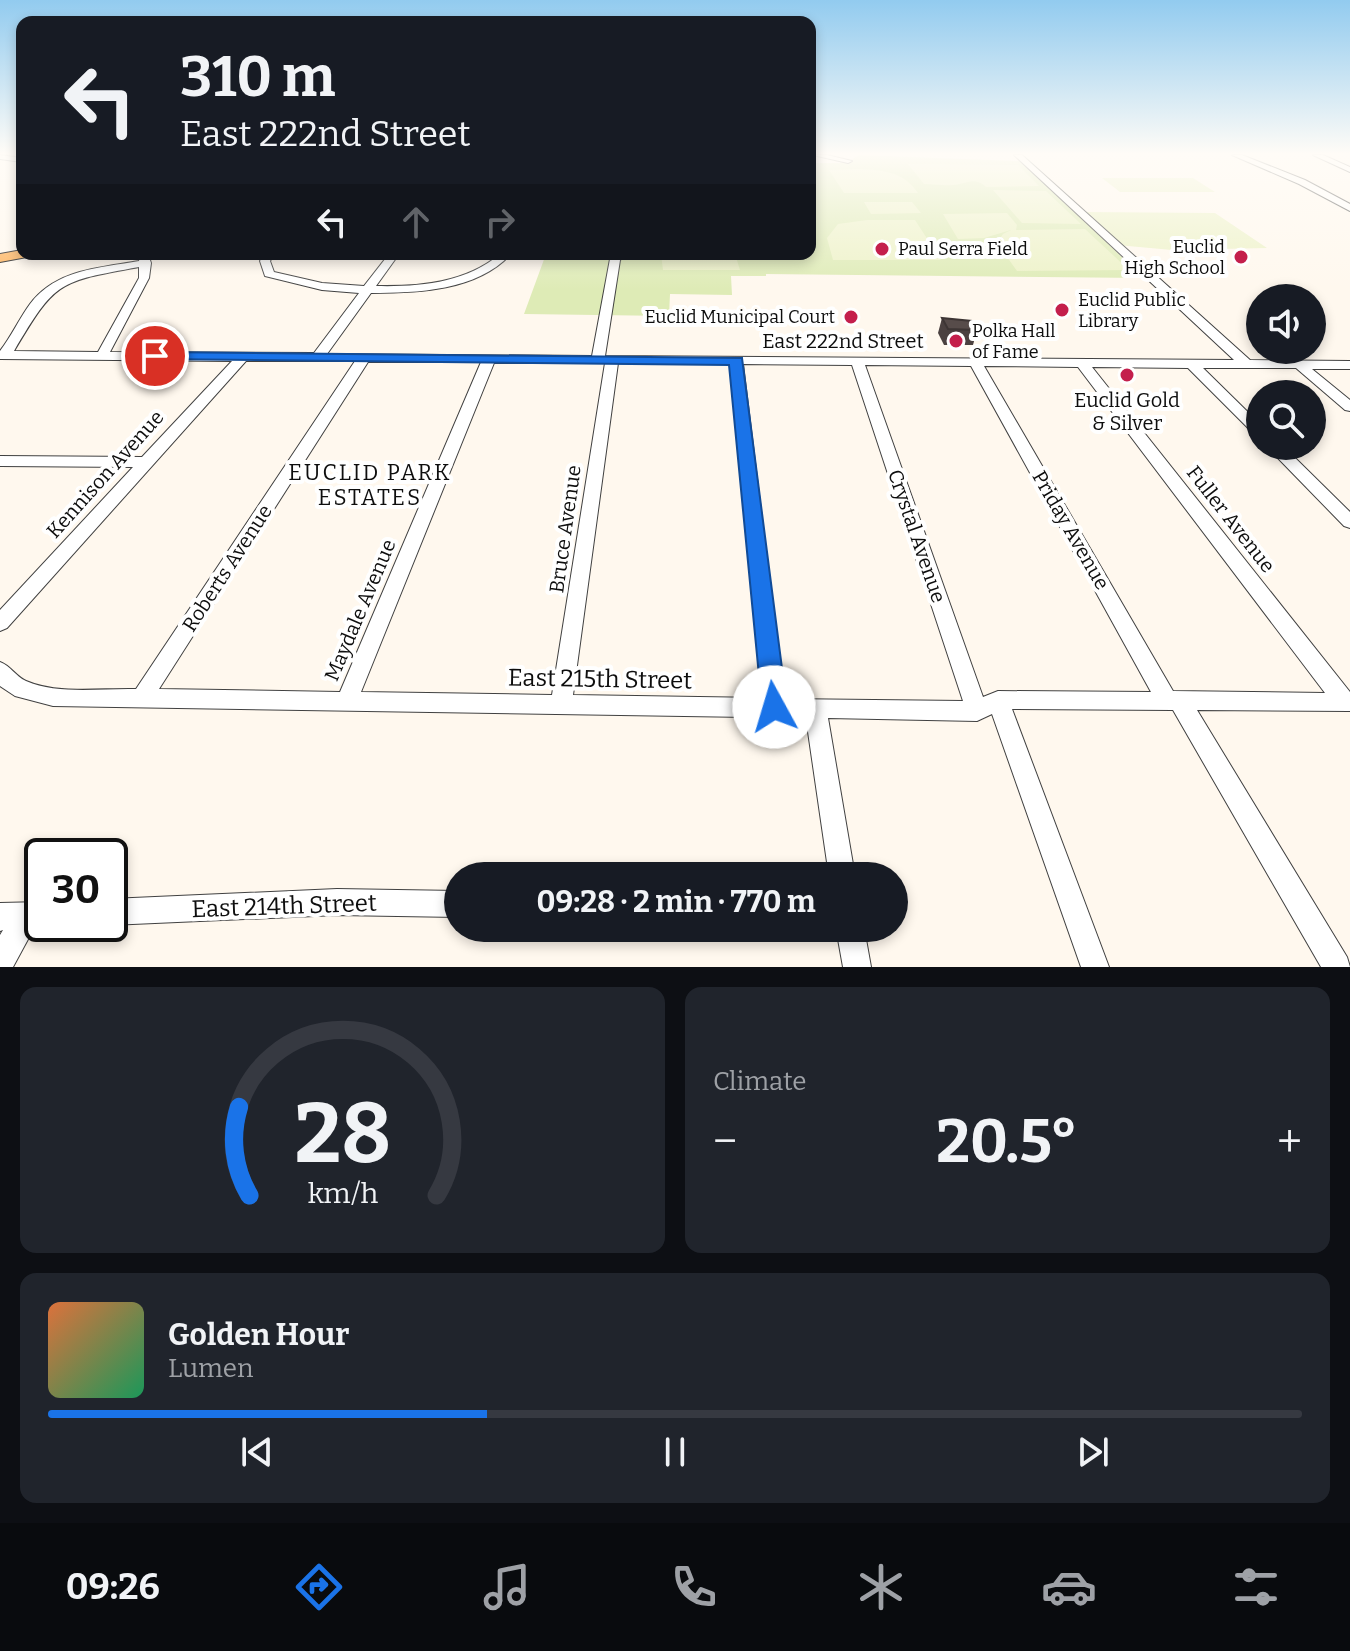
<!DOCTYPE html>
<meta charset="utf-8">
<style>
body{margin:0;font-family:Bitter,serif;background:#20242c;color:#f1f3f6;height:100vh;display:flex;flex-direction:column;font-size:30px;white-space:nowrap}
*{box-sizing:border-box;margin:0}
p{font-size:26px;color:#9ea1a6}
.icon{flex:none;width:44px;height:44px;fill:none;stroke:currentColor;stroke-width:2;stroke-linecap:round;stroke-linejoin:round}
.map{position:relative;height:967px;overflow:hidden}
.panel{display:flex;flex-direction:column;gap:20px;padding:20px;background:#0d0f14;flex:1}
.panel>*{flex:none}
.hud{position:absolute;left:16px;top:16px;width:800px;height:244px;border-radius:16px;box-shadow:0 4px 12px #0003;background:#171b24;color:#f1f3f6;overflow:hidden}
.fabs{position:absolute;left:1246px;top:284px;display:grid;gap:16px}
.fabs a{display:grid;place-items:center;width:80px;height:80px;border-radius:50%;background:#171b24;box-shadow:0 4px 12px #0003;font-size:40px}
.speed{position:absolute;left:24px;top:838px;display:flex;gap:16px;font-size:40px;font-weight:700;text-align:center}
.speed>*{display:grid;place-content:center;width:104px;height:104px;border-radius:50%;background:#171b24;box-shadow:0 4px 12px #0003;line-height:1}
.speed .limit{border:4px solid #111;border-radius:12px;background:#fff;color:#111}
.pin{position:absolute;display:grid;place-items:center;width:68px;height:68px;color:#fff;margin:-34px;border:4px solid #fff;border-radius:50%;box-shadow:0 2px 8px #0007}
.me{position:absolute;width:88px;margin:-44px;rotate:354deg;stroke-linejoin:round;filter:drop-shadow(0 0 6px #0008)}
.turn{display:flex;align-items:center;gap:28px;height:168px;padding:0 32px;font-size:36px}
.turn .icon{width:104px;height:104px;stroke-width:2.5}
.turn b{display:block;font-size:56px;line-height:68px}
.lanes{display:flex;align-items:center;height:76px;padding:0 32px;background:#0003;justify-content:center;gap:40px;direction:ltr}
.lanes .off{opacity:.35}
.big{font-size:60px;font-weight:700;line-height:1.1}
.panel .tile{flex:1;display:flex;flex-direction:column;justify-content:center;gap:12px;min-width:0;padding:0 28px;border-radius:16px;background:#20242c}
.panel .dial{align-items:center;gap:0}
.dial svg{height:208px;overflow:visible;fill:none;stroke:#363941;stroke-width:7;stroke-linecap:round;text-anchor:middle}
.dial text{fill:#f1f3f6;stroke:none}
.song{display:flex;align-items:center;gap:24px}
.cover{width:96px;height:96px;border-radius:12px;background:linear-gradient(135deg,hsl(20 70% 55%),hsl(150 70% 35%))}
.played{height:8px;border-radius:4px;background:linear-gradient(90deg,#1a73e8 35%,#363941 35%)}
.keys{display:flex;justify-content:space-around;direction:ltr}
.heat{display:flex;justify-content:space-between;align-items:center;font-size:44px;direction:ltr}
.panel .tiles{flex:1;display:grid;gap:20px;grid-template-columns:1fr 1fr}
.tile:last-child{grid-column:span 2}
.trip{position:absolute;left:444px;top:862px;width:464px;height:80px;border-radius:40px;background:#171b24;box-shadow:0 4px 12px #0003;font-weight:700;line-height:80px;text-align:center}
.tab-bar{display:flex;height:128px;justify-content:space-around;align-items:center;background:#090b0e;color:#9ea1a6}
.tab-bar .icon{width:56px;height:56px}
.tab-bar .current{color:#1a73e8}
.tab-bar b{font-size:36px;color:#f1f3f6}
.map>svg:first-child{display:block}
.green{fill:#deebb6}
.pitch{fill:#edf2c8}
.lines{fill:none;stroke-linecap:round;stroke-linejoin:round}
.minor-casing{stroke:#414141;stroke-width:2}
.major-casing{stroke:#1f1f1f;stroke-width:2}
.minor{fill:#fff;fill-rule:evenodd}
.major{fill:#feb45f;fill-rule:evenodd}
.wall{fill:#4b4140}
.building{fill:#574c4a;stroke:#3d3534;stroke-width:2}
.route{fill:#1a73e8;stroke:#114b97;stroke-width:2}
.poi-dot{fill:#c41f4c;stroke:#fff;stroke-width:3}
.labels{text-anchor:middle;stroke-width:8;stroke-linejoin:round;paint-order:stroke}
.far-poi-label{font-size:18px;fill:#0e0e0e;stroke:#fff;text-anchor:start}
.street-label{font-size:20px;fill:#0e0e0e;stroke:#fff}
.poi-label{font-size:20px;fill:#0e0e0e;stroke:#fff}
.neighbourhood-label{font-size:22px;letter-spacing:2px;fill:#0e0e0e;stroke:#fff}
.near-street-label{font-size:24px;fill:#0e0e0e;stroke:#fff}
</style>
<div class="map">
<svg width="1350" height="967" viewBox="0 0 1350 967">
<rect width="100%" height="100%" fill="#fff8ee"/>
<path class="green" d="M 859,155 L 1021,161 L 1144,278 L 766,274 L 766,276 L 731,276 L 732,295 L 670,294 L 669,316 L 524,314 L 546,254 L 810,254 L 810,163 L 846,163 Z"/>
<path class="pitch" d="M 908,164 L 1018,165 L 1039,186 L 986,187 C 974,176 967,184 953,185 C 944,186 934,184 924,184 Z
M 859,169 C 884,170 904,172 918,193 L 844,193 L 829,170 Z
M 1102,178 L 1193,178 L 1215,192 L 1120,192 Z
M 993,190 L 1046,191 L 1081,224 L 1022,223 Z
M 864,202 L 912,202 L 921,213 L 871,214 Z
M 1082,212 L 1215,213 L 1267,248 L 1172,250 L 1117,245 Z
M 1007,213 L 1017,225 L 1016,230 L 1085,229 L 1129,270 L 1017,271 L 997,243 L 1003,234 L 1011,230 L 984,238 L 958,239 L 943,214 Z
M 867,220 L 915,220 L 941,260 L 833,260 L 827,238 L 838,224 Z
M 661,254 L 735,254 L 740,270 L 663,270 Z"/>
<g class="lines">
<defs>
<path id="minor" d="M 0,155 L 22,158 L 22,162 L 0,159 Z
M 813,155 L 827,155 L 852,161 L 848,163 Z
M 1014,155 L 1022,155 L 1250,360 L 1350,361 L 1350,369 L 1312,369 L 1350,400 L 1350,411 L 1345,410 L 1296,368 L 1203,368 L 1260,424 L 1260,436 L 1255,435 L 1188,368 L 1092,367 L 1350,692 L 1350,711 L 1197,710 L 1347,957 L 1350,967 L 1321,967 L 1173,710 L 1012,709 L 1109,967 L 1081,967 L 992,714 L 977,721 L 828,718 L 855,876 L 829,876 L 806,718 L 53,706 L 15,696 L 0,686 L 0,662 C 11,666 15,676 26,681 C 58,695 102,688 136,689 L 355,361 L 246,361 L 7,628 L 0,631 L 0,610 L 133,467 L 0,466 L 0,456 L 142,457 L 232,361 L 0,359 L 0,351 C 11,337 19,319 30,304 C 56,269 100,268 139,261 L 140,254 L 148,254 L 151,263 L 149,278 L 110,352 L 314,353 L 359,293 L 322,290 L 265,276 L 260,261 L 264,254 L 274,254 L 270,261 L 274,272 L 322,283 L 364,286 L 389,254 L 399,254 L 376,286 C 419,287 466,283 500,254 L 511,254 C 477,291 418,293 371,293 L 327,354 L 592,356 L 610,259 L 615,254 L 627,254 L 620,260 L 605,356 L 1234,360 ZM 139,267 L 139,278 L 98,352 L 14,351 C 56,280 58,282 139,267 ZM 368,362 L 481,362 L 340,692 L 159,689 ZM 494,363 L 605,363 L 552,695 L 361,692 ZM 618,363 L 730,364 L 762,698 L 573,695 ZM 743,364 L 852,365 L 963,701 L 784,699 ZM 865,365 L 971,366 L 1151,692 L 998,691 L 983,697 ZM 984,366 L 1078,367 L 1325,693 L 1173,691 Z
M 1232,155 L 1242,155 L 1305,180 L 1350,204 L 1350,211 L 1299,184 Z
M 1313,155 L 1323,155 L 1350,167 L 1350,172 Z
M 1266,446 L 1283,446 L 1350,512 L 1350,528 L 1344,526 Z
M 337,889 L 458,891 L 458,917 L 337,915 L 110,925 L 106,924 L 110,924 L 110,899 Z
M 42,902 L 42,924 L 52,926 L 33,930 L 13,967 L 0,967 L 0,935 L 3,930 L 0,931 L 0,903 Z
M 836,928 L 864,928 L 871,967 L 843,967 Z"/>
<path id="major" d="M 22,250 L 22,254 L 29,254 L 27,257 L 0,262 L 0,254 Z"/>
</defs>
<use href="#minor" class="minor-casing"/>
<use href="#major" class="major-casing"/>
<use href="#minor" class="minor"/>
<use href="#major" class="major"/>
</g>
<path class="wall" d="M 942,318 L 977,330 L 973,345 L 944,345 L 938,333 Z"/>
<path class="building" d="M 942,318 L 972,321 L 977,330 L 948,329 Z"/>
<linearGradient id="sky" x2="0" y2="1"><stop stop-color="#92cbef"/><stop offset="0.53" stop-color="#fffcf7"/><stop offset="1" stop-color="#fffcf7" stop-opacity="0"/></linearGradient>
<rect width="1350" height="290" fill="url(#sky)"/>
<path class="route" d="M 155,352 L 742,358 L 787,707 L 783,715 L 774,718 L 766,715 L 762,707 L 729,365 L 150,359 L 150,353 Z"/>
<g class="poi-dot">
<circle cx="882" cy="249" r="8"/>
<circle cx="1241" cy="257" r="8"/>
<circle cx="1062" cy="310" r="8"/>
<circle cx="851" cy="317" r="8"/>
<circle cx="956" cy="341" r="8"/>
<circle cx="1127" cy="375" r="8"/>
</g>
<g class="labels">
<g class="far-poi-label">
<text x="1225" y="253" text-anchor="end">Euclid<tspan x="1225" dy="21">High School</tspan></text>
<text x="898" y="255">Paul Serra Field</text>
<text x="1078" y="306">Euclid Public<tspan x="1078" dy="21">Library</tspan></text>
<text x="835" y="323" text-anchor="end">Euclid Municipal Court</text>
<text x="972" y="337">Polka Hall<tspan x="972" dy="21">of Fame</tspan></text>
</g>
<g class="street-label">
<text x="843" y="348">East 222nd Street</text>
<text transform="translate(105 474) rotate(-48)" y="7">Kennison Avenue</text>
<text transform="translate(1231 519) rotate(52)" y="7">Fuller Avenue</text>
<text transform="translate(565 529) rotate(-82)" y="7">Bruce Avenue</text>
<text transform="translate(1071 530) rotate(60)" y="7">Priday Avenue</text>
<text transform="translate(917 536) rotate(71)" y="7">Crystal Avenue</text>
<text transform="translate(227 568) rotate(-57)" y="7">Roberts Avenue</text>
<text transform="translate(360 610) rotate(-67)" y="7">Maydale Avenue</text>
</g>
<g class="poi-label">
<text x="1127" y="407">Euclid Gold<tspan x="1127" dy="23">&amp; Silver</tspan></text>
</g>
<g class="neighbourhood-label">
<text x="370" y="480">EUCLID PARK<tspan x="370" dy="25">ESTATES</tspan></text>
</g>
<g class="near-street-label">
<text transform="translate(600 679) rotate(1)" y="8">East 215th Street</text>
<text transform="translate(284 906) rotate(-2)" y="8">East 214th Street</text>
</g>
</g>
</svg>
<div class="fabs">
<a><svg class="icon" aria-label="sound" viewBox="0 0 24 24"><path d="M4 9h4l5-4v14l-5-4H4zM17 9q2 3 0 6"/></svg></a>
<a><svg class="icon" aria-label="search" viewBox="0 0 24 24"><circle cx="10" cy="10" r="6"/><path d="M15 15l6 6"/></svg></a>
</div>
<div class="speed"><div class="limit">30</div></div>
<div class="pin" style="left:155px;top:356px;background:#d93025"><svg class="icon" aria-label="arrive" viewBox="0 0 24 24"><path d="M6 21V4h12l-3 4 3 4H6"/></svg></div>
<svg class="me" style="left:774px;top:707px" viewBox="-20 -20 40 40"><circle r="19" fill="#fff"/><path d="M0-13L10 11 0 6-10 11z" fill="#1a73e8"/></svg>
<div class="trip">09:28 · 2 min · 770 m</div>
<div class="hud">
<div class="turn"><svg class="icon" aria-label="left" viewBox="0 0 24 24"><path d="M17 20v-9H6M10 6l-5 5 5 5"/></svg><div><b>310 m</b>East 222nd Street</div></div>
<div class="lanes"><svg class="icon" aria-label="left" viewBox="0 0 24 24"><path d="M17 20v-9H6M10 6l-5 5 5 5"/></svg><svg class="icon off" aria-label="ahead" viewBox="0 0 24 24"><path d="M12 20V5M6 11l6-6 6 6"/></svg><svg class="icon off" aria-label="right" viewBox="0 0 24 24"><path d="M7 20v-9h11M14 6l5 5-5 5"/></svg></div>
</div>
</div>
<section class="panel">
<div class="tiles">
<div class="tile dial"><svg viewBox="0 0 100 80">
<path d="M14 69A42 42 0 1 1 86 69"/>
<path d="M14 69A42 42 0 0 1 10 35" stroke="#1a73e8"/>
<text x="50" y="56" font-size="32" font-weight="700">28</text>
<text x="50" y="72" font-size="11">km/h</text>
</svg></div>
<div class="tile"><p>Climate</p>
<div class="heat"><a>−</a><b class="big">20.5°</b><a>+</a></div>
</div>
<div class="tile">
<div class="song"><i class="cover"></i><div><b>Golden Hour</b><p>Lumen</p></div></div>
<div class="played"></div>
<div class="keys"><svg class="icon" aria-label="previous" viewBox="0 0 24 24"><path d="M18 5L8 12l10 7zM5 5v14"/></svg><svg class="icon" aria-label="pause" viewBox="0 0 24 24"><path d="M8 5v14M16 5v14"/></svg><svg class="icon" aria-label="next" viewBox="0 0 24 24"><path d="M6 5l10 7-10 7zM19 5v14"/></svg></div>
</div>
</div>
</section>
<nav class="tab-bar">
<b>09:26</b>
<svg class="icon current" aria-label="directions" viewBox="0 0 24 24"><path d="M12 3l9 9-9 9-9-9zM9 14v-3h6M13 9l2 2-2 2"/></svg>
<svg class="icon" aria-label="music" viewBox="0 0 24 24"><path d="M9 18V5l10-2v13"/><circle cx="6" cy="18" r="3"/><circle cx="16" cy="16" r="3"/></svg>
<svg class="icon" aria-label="phone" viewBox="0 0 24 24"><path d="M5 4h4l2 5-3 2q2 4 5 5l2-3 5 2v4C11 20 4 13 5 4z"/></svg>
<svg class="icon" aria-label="climate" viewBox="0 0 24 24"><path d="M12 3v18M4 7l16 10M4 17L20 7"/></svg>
<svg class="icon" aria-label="car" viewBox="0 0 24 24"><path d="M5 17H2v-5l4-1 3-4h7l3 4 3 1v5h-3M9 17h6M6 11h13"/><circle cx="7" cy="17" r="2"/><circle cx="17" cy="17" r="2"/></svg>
<svg class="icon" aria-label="filters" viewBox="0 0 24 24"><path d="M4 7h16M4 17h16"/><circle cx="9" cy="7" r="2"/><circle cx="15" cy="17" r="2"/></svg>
</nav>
